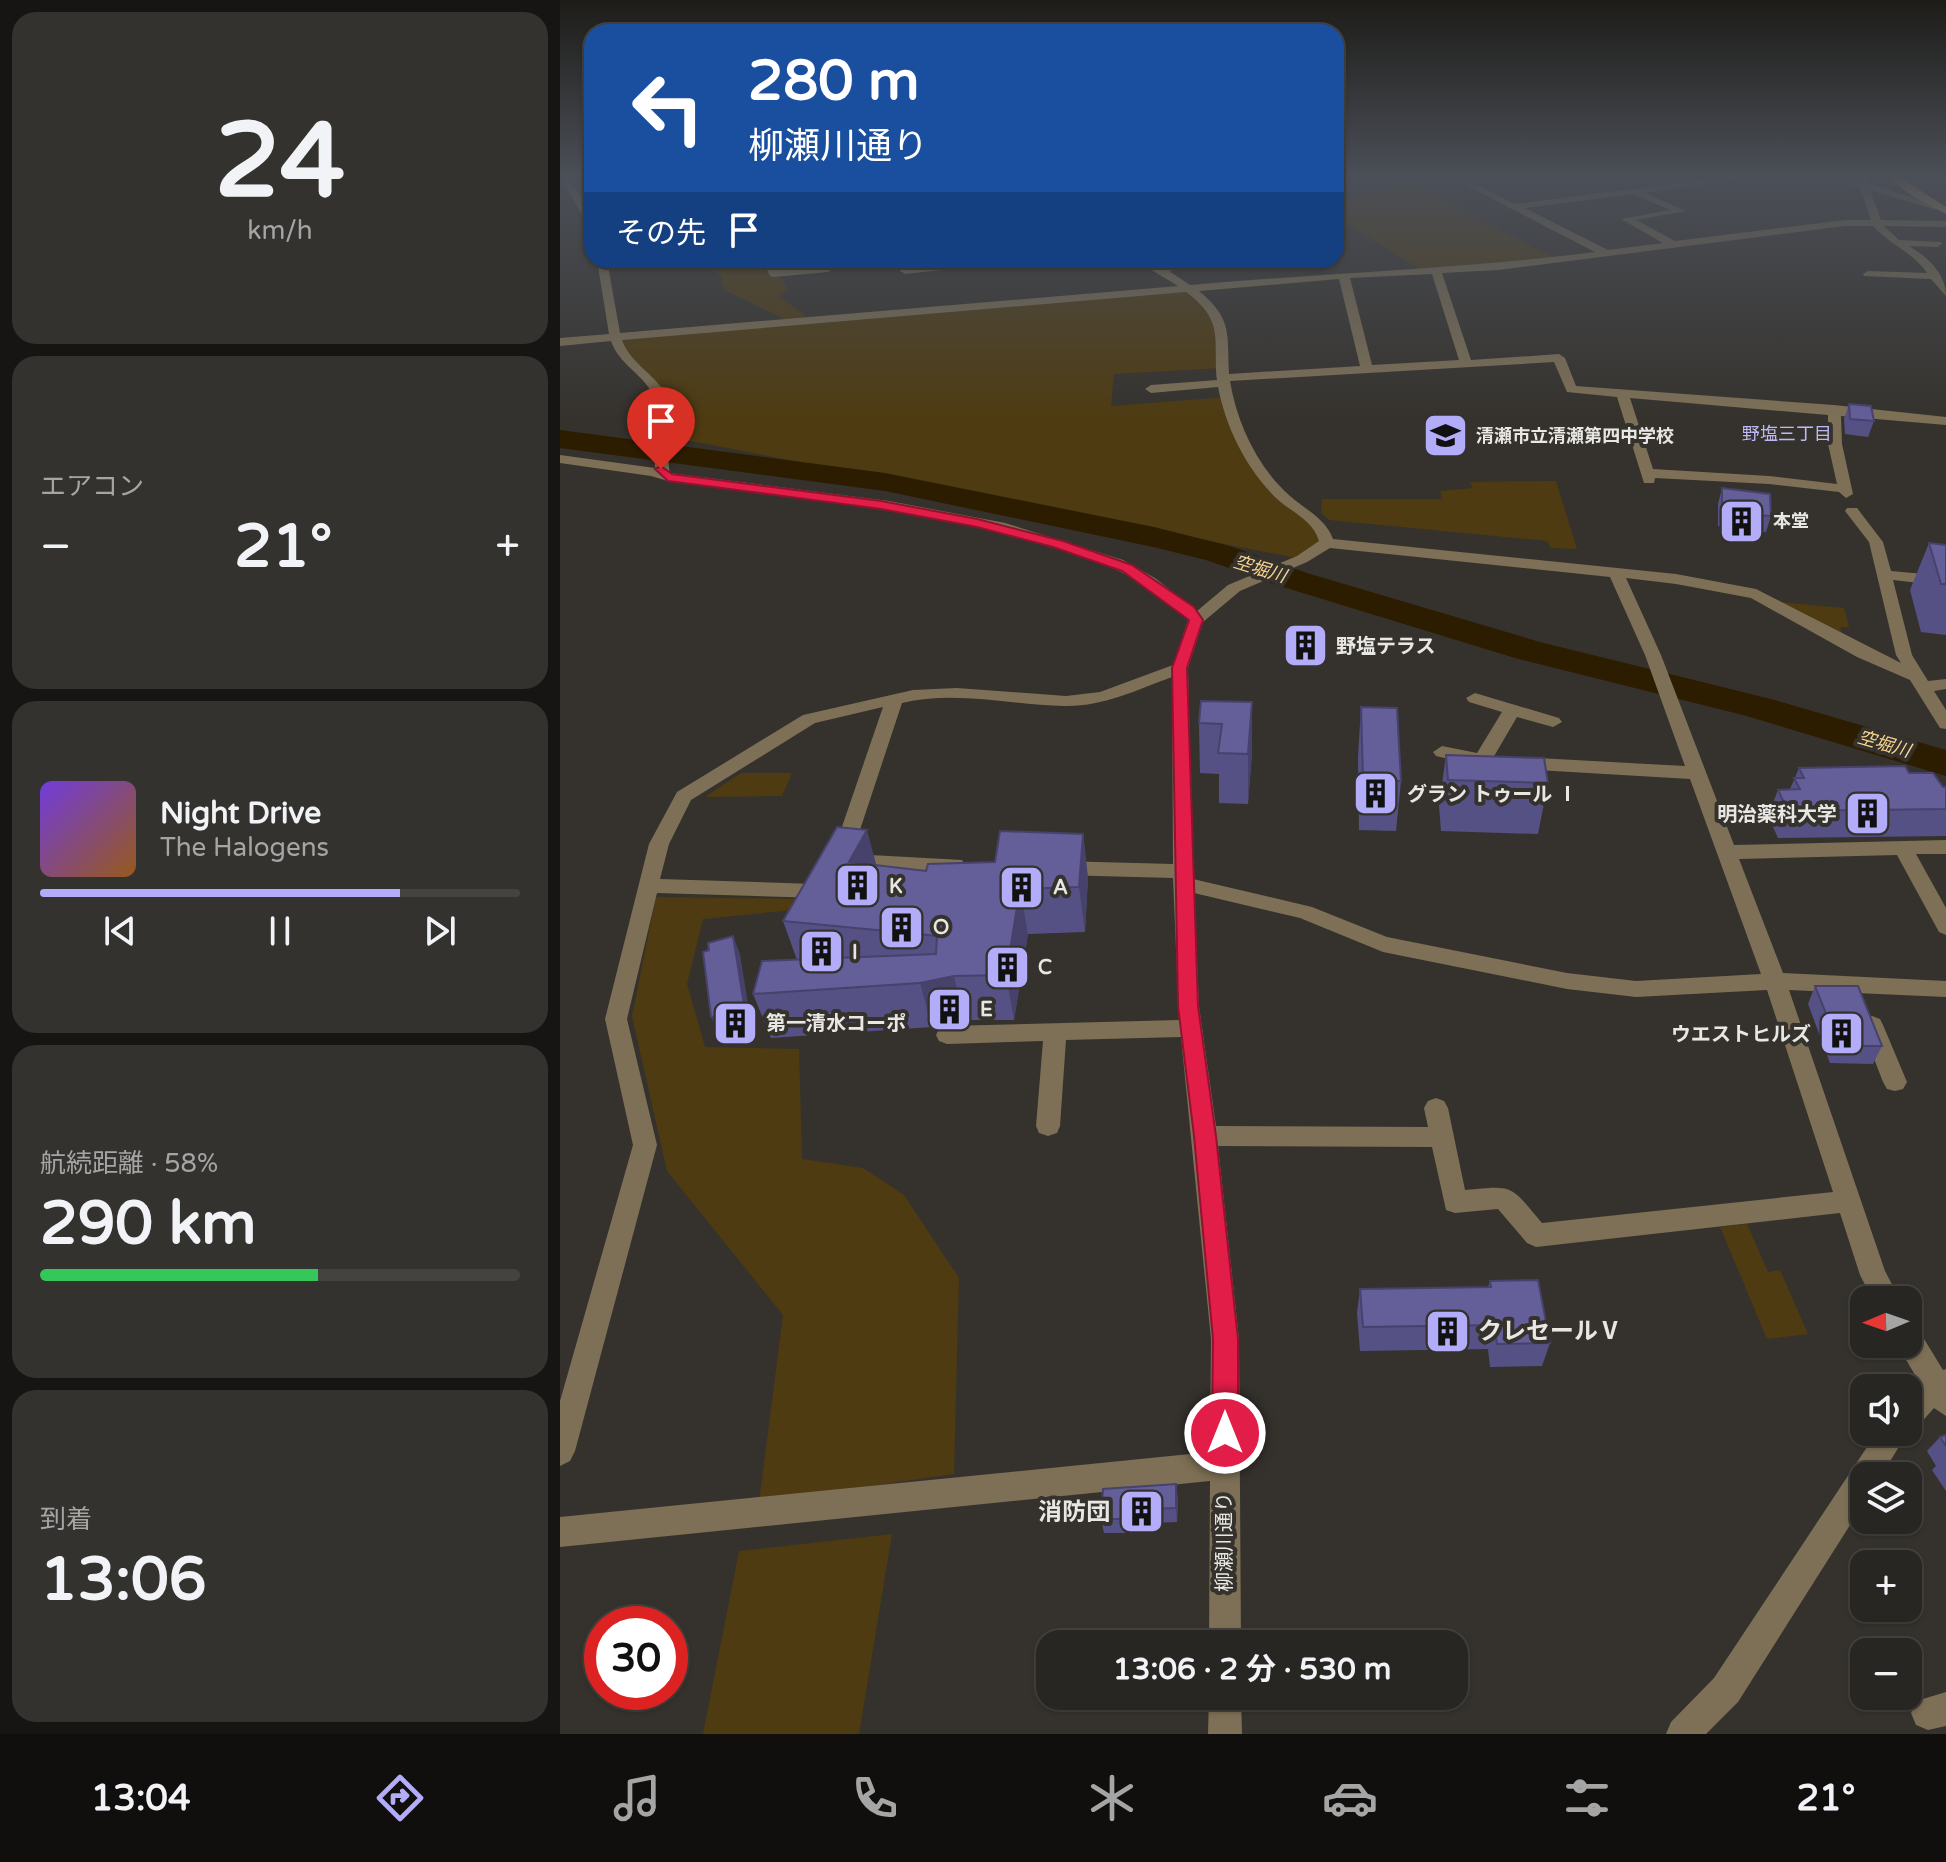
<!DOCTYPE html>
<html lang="ja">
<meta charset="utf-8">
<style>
body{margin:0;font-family:"Varela Round","Noto Sans JP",sans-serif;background:#34322f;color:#f1f3f6;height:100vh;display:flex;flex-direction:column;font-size:30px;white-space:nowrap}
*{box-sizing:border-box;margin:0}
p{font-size:26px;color:#a5a5a5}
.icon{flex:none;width:44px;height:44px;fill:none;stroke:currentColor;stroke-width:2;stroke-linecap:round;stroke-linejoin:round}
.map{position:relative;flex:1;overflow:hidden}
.sheet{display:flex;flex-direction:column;gap:12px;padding:12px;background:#161513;width:560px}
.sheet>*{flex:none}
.top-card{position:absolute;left:24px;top:24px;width:760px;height:244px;border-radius:24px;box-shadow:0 2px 6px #0004,0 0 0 2px #444340;background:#1a4fa0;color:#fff;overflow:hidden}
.needle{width:52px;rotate:268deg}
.fabs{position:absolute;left:1290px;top:1286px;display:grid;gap:16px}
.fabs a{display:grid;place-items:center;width:72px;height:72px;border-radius:16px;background:#282622;box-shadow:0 2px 6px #0004,0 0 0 2px #444340;font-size:40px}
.speed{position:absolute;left:24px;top:1606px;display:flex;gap:16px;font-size:40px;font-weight:700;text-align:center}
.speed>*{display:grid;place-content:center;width:104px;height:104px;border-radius:50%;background:#282622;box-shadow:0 2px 6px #0004,0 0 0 2px #444340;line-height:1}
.speed .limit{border:12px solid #d22;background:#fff;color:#111}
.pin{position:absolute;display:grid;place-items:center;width:68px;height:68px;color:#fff;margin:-82px -34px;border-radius:50% 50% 50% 0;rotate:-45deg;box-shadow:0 0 8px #0007}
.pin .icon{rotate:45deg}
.me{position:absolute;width:88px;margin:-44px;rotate:0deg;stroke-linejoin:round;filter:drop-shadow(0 0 6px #0008)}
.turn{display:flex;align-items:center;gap:28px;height:168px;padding:0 32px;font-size:36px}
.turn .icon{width:104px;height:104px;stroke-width:2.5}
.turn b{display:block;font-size:56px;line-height:68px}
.then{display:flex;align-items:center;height:76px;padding:0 32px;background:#0003;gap:16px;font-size:30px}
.big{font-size:60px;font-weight:700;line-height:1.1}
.sheet .card{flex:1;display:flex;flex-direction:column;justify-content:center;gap:12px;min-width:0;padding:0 28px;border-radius:24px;background:#34322f}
.sheet .dial{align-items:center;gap:0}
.dial b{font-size:104px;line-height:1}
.song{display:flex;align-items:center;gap:24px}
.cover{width:96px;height:96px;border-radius:12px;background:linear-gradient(135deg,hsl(260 70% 55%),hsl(30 70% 35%))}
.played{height:8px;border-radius:4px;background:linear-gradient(90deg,#b3adf9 75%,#444340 75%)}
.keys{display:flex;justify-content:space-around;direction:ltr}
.heat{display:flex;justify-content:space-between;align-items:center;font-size:44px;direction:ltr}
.charge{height:12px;border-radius:6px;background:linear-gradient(90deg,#34c759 58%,#444340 0)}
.trip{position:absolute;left:476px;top:1630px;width:432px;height:80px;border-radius:24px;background:#282622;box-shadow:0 2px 6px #0004,0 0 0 2px #444340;font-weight:700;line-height:80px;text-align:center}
.tabs{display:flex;height:128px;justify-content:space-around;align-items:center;background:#100f0e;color:#a5a5a5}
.tabs .icon{width:56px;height:56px}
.tabs .on{color:#b3adf9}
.tabs b{font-size:36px;color:#f1f3f6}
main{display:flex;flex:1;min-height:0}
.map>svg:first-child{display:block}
.green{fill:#4e3b11}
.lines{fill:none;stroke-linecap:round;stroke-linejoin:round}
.river{fill:#2d1d00;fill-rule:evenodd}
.minor{fill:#7d7056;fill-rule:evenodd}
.major{fill:#c8ac76;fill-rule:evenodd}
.wall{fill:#565184}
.shaded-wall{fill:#46426b}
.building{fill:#645e99;stroke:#46426b;stroke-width:2}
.route{fill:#e11d48;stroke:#92132f;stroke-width:2}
.labels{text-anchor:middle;stroke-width:8;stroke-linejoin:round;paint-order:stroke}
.far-neighbourhood-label{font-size:18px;fill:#bdbaf3;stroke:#35322d}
.far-poi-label{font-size:18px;font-weight:bold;fill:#e8e7e3;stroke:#35322d;text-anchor:start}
.far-water-label{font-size:18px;font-style:italic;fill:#f8d48e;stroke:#35322d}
.poi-label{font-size:20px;font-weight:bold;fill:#e8e7e3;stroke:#35322d;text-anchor:start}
.street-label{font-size:20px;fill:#e8e7e3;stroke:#35322d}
.near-poi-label{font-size:24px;font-weight:bold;fill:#e8e7e3;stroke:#35322d;text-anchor:start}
</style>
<main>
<section class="sheet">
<div class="card dial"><b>24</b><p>km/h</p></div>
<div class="card"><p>エアコン</p>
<div class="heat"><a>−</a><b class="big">21°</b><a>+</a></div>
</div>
<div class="card">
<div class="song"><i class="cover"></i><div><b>Night Drive</b><p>The Halogens</p></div></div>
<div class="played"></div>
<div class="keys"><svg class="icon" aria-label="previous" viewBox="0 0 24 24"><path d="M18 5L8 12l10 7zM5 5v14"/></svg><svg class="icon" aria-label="pause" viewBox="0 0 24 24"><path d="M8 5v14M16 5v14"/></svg><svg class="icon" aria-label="next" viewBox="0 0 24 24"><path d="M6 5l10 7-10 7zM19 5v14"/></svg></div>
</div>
<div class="card"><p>航続距離 · 58%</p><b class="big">290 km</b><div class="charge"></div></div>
<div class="card"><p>到着</p><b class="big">13:06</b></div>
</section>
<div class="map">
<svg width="1386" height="1734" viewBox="0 0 1386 1734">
<rect width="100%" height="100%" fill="#35322d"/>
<path class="green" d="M 854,185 L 997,259 L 861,270 L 776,217 L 776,206 L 783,200 Z
M 137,260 L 200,260 L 206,273 L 223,279 L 227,289 L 219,296 L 248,318 L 226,320 L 163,289 L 161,276 Z
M 628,288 L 658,318 L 663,368 L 554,374 L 551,406 L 668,397 L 700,470 L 767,543 L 742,559 L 105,436 L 104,407 L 60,350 L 58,337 Z
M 996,481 L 1017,549 L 991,548 L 987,541 L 769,520 L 761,513 L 762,499 L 882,499 L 880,491 L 913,488 L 910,482 Z
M 1219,602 L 1284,608 L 1289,627 L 1280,627 L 1283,637 Z
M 181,773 L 232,773 L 222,796 L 145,797 Z
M 96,897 L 241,899 L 233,910 L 143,919 L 127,984 L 145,1047 L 239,1049 L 242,1159 L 303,1168 L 344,1195 L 399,1278 L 394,1474 L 199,1502 L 223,1315 L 107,1171 L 72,1016 Z
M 1187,1224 L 1208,1272 L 1220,1270 L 1248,1334 L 1207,1339 L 1160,1227 Z
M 332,1534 L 299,1734 L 143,1734 L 179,1551 Z"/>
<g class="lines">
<path class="river" d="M 0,430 L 325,473 L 594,527 L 670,546 L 747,573 L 980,642 L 1211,699 L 1386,750 L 1386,776 L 1183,715 L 955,658 L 723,587 L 646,560 L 593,547 L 325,491 L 0,448 Z"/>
<path class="minor" d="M 0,177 L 8,177 L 32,215 L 32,226 L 27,223 Z
M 890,177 L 946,177 L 913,183 L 955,204 L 1167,177 L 1193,177 L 1085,193 L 1126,211 L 1076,220 L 1115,241 L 1285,220 L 1311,220 L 1300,187 L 1272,177 L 1297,180 L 1296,177 L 1306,177 L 1308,183 L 1381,207 L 1376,210 L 1310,190 L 1321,220 L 1386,221 L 1386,227 L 1324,226 L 1339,240 L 1381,242 L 1382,244 L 1377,247 L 1349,246 C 1368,257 1386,274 1386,296 L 1371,279 L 1304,276 L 1303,274 L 1308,271 L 1367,273 C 1354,253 1329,244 1313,226 L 1285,226 L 938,270 L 882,273 L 911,360 L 999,354 L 1005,358 L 1016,386 L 1274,405 L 1386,417 L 1386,425 L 1281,416 L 1282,444 L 1293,494 L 1286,498 L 1279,492 L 1209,484 L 1095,478 L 1094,483 L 1084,483 L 1057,397 L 1007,392 L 994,362 L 670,381 C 677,423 697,467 730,496 C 746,510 765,518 773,539 L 1116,574 L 1196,589 L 1341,663 L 1336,655 L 1309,542 L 1285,511 L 1287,508 L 1297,508 L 1323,542 L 1331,571 L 1386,576 L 1386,586 L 1333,580 L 1352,655 L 1368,681 L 1386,679 L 1386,689 L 1374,691 L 1386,710 L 1386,729 L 1380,728 L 1350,680 L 1297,657 L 1191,598 L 1116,584 L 1066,578 L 1101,655 L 1174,845 L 1386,840 L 1386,854 L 1356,854 L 1386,908 L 1386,935 L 1379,932 L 1337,855 L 1179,859 L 1223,973 L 1386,981 L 1386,997 L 1229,990 L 1325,1271 L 1340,1300 L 1313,1300 L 1300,1275 L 1280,1213 L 976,1247 L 967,1243 L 938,1209 L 895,1213 L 886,1210 L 872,1147 L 658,1146 L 679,1339 L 681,1644 L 649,1644 L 650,1481 L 0,1547 L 0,1517 L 650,1452 L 651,1339 L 621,1037 L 506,1040 L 500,1126 L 497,1133 L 488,1136 L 479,1133 L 476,1126 L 483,1041 L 387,1044 L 379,1041 L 376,1035 L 379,1029 L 387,1026 L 619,1020 L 613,878 L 499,875 L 489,868 L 499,861 L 613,864 L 612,677 C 577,690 542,707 504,706 C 451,705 395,690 342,703 L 292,854 L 402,860 L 405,865 L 402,870 L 395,872 L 291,868 L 284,866 L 282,859 L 273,853 L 323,707 L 255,723 L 131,800 L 109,844 L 100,879 L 255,884 L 265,878 L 272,880 L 275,885 L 268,896 L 261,898 L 97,893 L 67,1019 L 97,1145 L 15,1451 L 10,1461 L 0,1466 L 0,1401 L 73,1145 L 45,1019 L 89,844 L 117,792 L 243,715 L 353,690 L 397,688 L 506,696 L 540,692 L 613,665 L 628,620 C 621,610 610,604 601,596 C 482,511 252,501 108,481 L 91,476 L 0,463 L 0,455 L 95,468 C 93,445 104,419 94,397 C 85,375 59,365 51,341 L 0,346 L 0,338 L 49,334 L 37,260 L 47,260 L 60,333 L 618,286 L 575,260 C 585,260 590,264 599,266 C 609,268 654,260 670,260 L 609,271 L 630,285 C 765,273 901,269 1035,252 ZM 1073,194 L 1110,210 L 1061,219 L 1103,243 L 1048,250 L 965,208 ZM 872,274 L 899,360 L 812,365 L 790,278 ZM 779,279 L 800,366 L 669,374 C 667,334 673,319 639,291 ZM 626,292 C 665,321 653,338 657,380 L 591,385 L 585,389 L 591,393 L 658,387 C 666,428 686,468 716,498 C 731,512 753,520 759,541 L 737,556 L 668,585 L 637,611 L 595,578 L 563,560 L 445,523 L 329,501 L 110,473 C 104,449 117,422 108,399 C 98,375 71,365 62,340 ZM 1070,398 L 1268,415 L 1268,444 L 1277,484 L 1209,476 L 1093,469 ZM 770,548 L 1050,577 L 1085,655 L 1125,766 L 958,757 L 949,763 L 958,769 L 1130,779 L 1201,974 L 1076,981 L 1007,973 L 827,937 L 752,907 L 633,879 L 628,668 L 643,622 L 680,591 L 747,562 ZM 634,893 L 740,918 L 823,952 L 1007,989 L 1076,997 L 1207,990 L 1273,1192 L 982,1223 C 950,1185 955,1185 905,1190 L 888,1108 L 884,1101 L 876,1098 L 868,1101 L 864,1108 L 868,1127 L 656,1126 L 639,1006 Z
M 202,260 L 212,260 L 218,270 L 268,266 L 273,269 L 268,272 L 214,277 L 210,276 Z
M 336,260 L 346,260 L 349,267 L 418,260 L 452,260 L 447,263 L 345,274 L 340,271 Z
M 915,693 L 999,718 L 1002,722 L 993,727 L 957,717 L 933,758 L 932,765 L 922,767 L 876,756 L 873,752 L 882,746 L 917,753 L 942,712 L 909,702 L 906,698 Z
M 1312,1016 L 1320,1019 L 1323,1025 L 1347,1082 L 1343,1089 L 1335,1091 L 1327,1089 L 1323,1082 L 1301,1025 L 1304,1019 Z
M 1348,1325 L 1358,1329 L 1383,1370 L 1386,1369 L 1386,1416 L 1374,1408 L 1358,1426 L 1348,1430 L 1348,1395 L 1359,1382 L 1337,1344 L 1348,1344 Z
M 1348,1431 L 1348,1432 L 1321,1476 L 1304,1476 L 1304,1503 L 1178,1702 L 1146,1734 L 1106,1734 L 1111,1722 L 1154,1678 L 1317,1432 Z
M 1386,1692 L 1386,1726 L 1368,1730 L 1356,1725 L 1351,1713 L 1356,1701 Z
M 649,1696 L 681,1696 L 682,1734 L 648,1734 Z"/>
<path class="major" d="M 1328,177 L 1339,177 L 1386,207 L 1386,214 L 1352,196 Z"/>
</g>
<path class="wall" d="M 1289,404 L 1314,421 L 1308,437 L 1285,434 L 1284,419 Z
M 1162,488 L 1211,516 L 1206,532 L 1194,531 L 1193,534 L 1158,526 L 1158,504 Z
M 1369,543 L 1386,545 L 1386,635 L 1361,632 L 1350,590 Z
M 692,702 L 692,752 L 688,804 L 659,803 L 659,774 L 640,773 L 639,723 Z
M 801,707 L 841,781 L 836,831 L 799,830 L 798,757 Z
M 886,755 L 988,783 L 978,834 L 881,831 L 879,806 Z
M 1239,768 L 1349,773 L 1383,787 L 1386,787 L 1386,836 L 1218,838 L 1208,816 L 1218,790 L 1230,789 Z
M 523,834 L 528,878 L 525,932 L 468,934 L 454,1020 L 404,1020 L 372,1027 L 211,1038 L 193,994 L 237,960 L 223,921 L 317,865 L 366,871 L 435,862 Z
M 1255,986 L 1322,1046 L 1313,1064 L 1270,1063 L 1248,1004 Z
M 930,1281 L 990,1343 L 982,1366 L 930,1367 L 928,1349 L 800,1351 L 797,1313 L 800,1289 L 928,1287 Z
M 1386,1435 L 1386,1491 L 1372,1470 L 1376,1466 L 1367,1451 L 1380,1437 Z
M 543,1489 L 618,1498 L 617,1522 L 566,1524 L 565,1533 L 544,1533 L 541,1519 Z"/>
<path class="shaded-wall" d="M 692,702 L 692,752 L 688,804 L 688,754 Z
M 307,830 L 319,875 L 289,862 Z
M 523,834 L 528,878 L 525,932 L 519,887 Z
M 460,889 L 468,934 L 454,1020 L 446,975 Z
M 173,936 L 180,954 L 193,1035 L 165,1043 L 151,1017 Z
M 394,976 L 404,1020 L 372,1027 L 360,983 Z
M 616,1484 L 618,1498 L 617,1522 L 616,1508 Z
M 563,1510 L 566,1524 L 565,1533 L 562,1519 Z"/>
<path class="building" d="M 1289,404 L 1311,406 L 1314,421 L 1290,419 Z
M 1162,488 L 1210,494 L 1211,516 L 1198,515 L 1198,517 L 1162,510 Z
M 1369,543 L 1386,545 L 1386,584 L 1381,584 Z
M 641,701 L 692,702 L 688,754 L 658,753 L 662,724 L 639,723 Z
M 801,707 L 837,708 L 841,781 L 803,780 Z
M 886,755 L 984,758 L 988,783 L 888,780 Z
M 1345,766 L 1349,773 L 1373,773 L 1383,787 L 1386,787 L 1386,809 L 1228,811 L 1218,790 L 1240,789 L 1234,778 L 1244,778 L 1239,768 Z
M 277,827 L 307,830 L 289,862 L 366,871 L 368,864 L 435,862 L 440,831 L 523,834 L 519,887 L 460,889 L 446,975 L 394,976 L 360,983 L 193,994 L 202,961 L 376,954 L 377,936 L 223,921 Z
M 173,936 L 186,1017 L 157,1026 L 155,1016 L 151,1017 L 143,952 L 149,950 L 148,943 Z
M 1255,986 L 1298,986 L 1322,1046 L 1279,1046 Z
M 978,1280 L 990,1343 L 937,1344 L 934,1325 L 803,1327 L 800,1289 L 931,1287 L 930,1281 Z
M 1386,1435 L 1386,1446 L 1380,1437 Z
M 616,1484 L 616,1508 L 563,1510 L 562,1519 L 541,1519 L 543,1489 Z"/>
<linearGradient id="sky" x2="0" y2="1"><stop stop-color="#1d1c19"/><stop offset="0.42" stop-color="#4b4f57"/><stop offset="1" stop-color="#4b4f57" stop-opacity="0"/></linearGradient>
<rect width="1386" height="420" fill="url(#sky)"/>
<path class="route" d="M 101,466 L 112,474 L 321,501 L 417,519 L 503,541 L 572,565 L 634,607 L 643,620 L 627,668 L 638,1006 L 656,1136 L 678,1339 L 678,1433 L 674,1442 L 665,1446 L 656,1442 L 652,1433 L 653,1339 L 634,1136 L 618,1006 L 612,668 L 629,620 L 562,571 L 493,547 L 417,527 L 321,509 L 108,481 L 95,469 Z"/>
<defs>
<symbol id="school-square" viewBox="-11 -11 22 22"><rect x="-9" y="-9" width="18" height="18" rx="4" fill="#b3adf9" stroke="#35322d"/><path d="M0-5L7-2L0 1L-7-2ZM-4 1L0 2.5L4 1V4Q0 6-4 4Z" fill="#111"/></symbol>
<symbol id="building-square" viewBox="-11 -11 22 22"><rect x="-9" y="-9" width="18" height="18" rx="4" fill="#b3adf9" stroke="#35322d"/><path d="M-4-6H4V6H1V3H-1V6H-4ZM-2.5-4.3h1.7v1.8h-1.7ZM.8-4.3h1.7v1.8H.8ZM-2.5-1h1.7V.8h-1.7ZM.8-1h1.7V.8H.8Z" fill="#111"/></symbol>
</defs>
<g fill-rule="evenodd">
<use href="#school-square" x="860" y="410" width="51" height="51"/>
<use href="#building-square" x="1156" y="496" width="51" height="51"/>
<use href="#building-square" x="720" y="620" width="51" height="51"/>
<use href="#building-square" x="790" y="768" width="51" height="51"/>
<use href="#building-square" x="1282" y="788" width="51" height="51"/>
<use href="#building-square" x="272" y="860" width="51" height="51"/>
<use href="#building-square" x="436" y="862" width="51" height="51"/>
<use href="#building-square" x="316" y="902" width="51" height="51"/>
<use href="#building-square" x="236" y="926" width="51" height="51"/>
<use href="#building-square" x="422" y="942" width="51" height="51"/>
<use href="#building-square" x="364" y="984" width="51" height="51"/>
<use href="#building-square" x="150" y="998" width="51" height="51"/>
<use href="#building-square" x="1256" y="1008" width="51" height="51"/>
<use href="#building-square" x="862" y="1306" width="51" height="51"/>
<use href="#building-square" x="556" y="1486" width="51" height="51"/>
</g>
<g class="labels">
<g class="far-neighbourhood-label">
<text x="1227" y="440">野塩三丁目</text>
</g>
<g class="far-poi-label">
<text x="916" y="442">清瀬市立清瀬第四中学校</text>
<text x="1213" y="527">本堂</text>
</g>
<g class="far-water-label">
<text transform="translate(700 569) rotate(17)" y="6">空堀川</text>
<text transform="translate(1324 744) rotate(16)" y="6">空堀川</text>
</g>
<g class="poi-label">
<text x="776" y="653">野塩テラス</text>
<text x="847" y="801">グラン トゥール Ⅰ</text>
<text x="1277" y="821" text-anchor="end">明治薬科大学</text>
<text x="329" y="893">K</text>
<text x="493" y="894">A</text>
<text x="373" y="934">O</text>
<text x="292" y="959">I</text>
<text x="478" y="974">C</text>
<text x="420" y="1016">E</text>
<text x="206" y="1030">第一清水コーポ</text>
<text x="1251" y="1041" text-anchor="end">ウエストヒルズ</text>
</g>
<g class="street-label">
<text transform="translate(664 1542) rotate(-90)" y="7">柳瀬川通り</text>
</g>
<g class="near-poi-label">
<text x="918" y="1339">クレセールⅤ</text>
<text x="550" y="1520" text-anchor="end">消防団</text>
</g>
</g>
</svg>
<div class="fabs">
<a><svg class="needle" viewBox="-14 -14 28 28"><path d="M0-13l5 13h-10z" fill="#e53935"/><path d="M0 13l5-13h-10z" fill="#a5a5a5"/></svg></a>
<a><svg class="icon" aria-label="sound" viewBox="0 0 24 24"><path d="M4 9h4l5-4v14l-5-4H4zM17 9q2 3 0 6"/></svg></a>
<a><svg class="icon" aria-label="layers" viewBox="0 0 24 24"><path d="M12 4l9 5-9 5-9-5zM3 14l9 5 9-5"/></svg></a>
<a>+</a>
<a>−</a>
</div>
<div class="speed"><div class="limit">30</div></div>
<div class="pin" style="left:101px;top:469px;background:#d93025"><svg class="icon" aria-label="arrive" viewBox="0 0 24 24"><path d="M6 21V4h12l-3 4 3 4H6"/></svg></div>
<svg class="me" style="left:665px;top:1433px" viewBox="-20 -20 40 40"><circle r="17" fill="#e11d48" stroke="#fff" stroke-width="3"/><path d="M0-11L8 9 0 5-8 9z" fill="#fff"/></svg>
<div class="trip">13:06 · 2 分 · 530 m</div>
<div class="top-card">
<div class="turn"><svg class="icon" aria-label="left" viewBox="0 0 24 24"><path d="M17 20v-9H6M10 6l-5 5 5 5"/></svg><div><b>280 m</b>柳瀬川通り</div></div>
<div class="then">その先<svg class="icon" aria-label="arrive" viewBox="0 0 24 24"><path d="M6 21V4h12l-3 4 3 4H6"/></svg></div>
</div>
</div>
</main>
<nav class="tabs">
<b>13:04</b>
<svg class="icon on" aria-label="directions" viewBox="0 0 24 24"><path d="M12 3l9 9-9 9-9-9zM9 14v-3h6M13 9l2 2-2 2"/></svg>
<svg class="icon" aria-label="music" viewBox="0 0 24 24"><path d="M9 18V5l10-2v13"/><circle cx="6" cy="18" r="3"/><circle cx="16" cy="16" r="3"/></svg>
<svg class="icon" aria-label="phone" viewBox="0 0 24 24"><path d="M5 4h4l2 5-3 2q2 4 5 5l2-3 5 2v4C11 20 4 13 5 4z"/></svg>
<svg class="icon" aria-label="climate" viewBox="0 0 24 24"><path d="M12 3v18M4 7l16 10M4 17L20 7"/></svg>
<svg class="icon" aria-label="car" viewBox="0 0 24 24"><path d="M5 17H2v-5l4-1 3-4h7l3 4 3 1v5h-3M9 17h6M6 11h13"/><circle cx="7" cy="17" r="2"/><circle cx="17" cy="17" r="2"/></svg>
<svg class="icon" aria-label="filters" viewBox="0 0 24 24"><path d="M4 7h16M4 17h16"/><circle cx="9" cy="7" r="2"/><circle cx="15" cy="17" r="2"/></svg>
<b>21°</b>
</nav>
